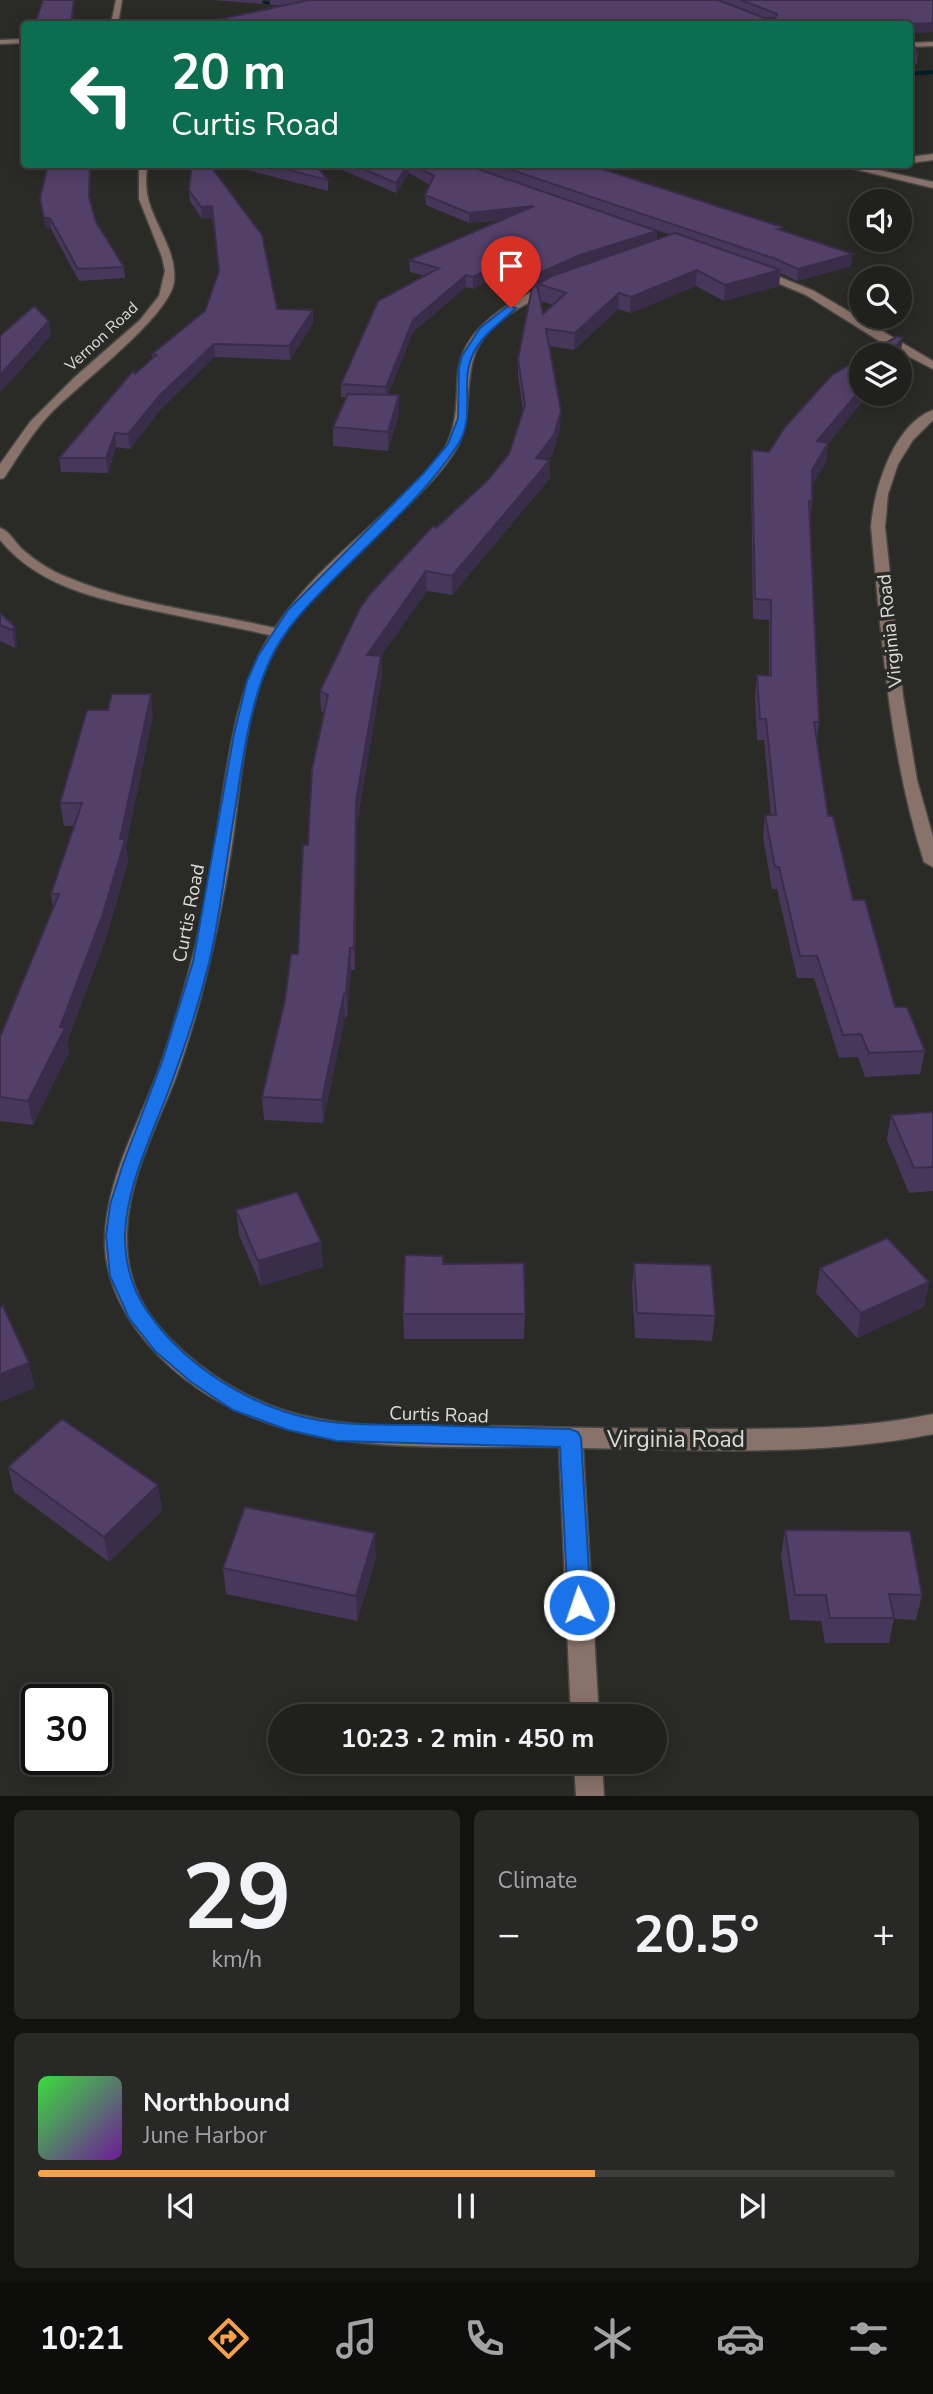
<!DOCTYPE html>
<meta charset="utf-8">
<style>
body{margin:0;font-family:"Nunito Sans",sans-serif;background:#282826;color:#f1f3f6;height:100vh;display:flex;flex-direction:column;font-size:26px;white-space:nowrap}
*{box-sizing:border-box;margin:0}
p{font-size:23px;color:#a2a3a4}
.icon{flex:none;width:38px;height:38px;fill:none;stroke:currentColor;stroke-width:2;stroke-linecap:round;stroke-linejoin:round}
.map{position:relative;height:1796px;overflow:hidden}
.drawer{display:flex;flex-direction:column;gap:14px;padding:14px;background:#121210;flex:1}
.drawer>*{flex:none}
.guide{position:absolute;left:21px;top:21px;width:892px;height:147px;border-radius:7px;box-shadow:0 4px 18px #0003,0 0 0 2px #3d3e3b;background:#0b6e4f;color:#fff;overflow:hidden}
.fabs{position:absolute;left:849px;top:189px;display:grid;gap:14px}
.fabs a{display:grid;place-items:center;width:63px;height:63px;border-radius:50%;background:#20201d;box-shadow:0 4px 18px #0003,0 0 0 2px #3d3e3b;font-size:35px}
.speed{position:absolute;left:21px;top:1684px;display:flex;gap:14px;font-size:35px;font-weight:700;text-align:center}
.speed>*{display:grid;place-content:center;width:91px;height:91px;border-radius:50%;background:#20201d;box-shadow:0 4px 18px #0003,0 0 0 2px #3d3e3b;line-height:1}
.speed .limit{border:4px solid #111;border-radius:10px;background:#fff;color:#111}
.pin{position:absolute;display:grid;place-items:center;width:60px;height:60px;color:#fff;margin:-72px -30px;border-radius:50% 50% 50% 0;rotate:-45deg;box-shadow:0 0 7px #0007}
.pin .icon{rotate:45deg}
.me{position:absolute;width:77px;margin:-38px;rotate:357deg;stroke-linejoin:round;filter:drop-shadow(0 0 5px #0008)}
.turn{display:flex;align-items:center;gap:24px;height:147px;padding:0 35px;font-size:32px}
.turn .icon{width:91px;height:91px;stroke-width:2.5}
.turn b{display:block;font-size:49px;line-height:60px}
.big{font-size:52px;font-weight:700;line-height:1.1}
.drawer .tile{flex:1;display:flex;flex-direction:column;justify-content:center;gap:10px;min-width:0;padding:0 24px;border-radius:10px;background:#282826}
.drawer .dial{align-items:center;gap:0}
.dial b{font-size:91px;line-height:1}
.song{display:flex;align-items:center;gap:21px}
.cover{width:84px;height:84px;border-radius:10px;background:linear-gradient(135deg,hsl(120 70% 55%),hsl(280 70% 35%))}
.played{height:7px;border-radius:4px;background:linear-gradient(90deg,#f7a248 65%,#3d3e3b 65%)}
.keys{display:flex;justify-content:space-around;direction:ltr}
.heat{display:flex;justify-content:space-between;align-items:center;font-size:38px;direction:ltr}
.drawer .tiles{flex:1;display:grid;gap:14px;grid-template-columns:1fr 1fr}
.tile:last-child{grid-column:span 2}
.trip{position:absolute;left:268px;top:1704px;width:399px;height:70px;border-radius:35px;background:#20201d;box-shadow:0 4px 18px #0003,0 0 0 2px #3d3e3b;font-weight:700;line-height:70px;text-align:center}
.menu{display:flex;height:112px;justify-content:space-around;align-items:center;background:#0d0d0c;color:#a2a3a4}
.menu .icon{width:49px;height:49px}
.menu .current{color:#f7a248}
.menu b{font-size:32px;color:#f1f3f6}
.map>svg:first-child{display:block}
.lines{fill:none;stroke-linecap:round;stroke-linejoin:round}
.stream{fill:#001e28;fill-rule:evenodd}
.minor-casing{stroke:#464643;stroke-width:3}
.minor{fill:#89726a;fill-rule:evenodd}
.wall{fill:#47375a;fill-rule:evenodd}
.shaded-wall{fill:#3a2d4a}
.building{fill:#534069;stroke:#3a2d4a;stroke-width:2}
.route{fill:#1a73e8;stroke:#114b97;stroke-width:2}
.labels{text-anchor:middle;stroke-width:7;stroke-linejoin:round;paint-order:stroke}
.far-street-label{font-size:16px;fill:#dbdbd9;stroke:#2a2a27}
.street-label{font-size:19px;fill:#dbdbd9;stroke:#2a2a27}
.near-street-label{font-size:23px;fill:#dbdbd9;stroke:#2a2a27}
</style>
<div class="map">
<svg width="933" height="1796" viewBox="0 0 933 1796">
<rect width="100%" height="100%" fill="#2a2a27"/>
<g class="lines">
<path class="stream" d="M 251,0 L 260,0 L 296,9 L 294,10 Z
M 933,70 L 933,74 L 910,76 L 910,72 Z"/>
<defs>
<path id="minor" d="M 116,0 L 122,0 L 118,24 L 111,24 Z
M 24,39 L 24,43 L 0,44 L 0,40 Z
M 933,42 L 933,46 L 910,47 L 910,43 Z
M 933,154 L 933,160 L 910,163 L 910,157 Z
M 139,164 L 147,164 C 146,177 145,189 149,202 C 157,229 177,252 174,282 C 169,317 79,384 51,413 C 32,433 19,455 4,478 L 0,479 L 0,464 L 30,422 L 75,377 L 140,320 L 159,296 L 165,271 L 162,257 L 139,199 Z
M 834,164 L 852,164 L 933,182 L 933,188 Z
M 758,268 L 814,291 L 933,361 L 933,369 L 881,342 L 806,295 L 754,273 L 753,271 Z
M 547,284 L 556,286 C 535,301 509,310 490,330 C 457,363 478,412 455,451 C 441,474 421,492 402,511 C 355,556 299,600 270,659 C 244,715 241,784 232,845 C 220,923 203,1002 176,1077 C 157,1126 130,1175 127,1229 C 125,1263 134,1295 155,1322 C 188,1362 236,1395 286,1411 C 352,1432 426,1425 494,1426 C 568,1428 641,1429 714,1429 C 788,1429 861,1429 933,1414 L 933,1434 C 819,1457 699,1450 583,1448 L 599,1717 L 571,1717 L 559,1447 C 414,1445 252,1464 147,1343 C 118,1309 100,1267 106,1223 C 112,1171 137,1125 156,1077 C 170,1040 181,1001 191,963 C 205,911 213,858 221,805 C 230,746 238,687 270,635 C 236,628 203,621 170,614 C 109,601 42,591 0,540 L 0,528 C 10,531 15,543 23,550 C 35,560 49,570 64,576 C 130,604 205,612 275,628 C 307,579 354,542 396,502 C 412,486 431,470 443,451 C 458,426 456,402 458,374 C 462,326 510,303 547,284 Z
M 933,410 L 933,420 L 913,440 L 898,464 L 888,494 L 885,527 L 903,696 L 917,780 L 933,837 L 933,867 L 924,862 C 889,753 882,641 871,527 C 874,489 893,425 933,410 Z
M 574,1762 L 602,1762 L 604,1796 L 576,1796 Z"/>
</defs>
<use href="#minor" class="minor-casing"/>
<use href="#minor" class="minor"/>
</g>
<path class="wall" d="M 212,0 L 263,0 L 262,4 Z
M 270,0 L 933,0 L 933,32 L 910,33 L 910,24 L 282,6 L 270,5 Z
M 910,37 L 918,54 L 917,64 L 910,63 Z
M 48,164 L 93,164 L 90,177 L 90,201 L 96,222 L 124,267 L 125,278 L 79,281 L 51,229 L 46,229 L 40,199 Z
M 192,164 L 277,309 L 313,323 L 290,360 L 215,357 L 161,409 L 130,449 L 116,447 L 108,473 L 61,472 L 59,458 L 135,374 L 152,358 L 152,354 L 205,311 L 219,272 L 212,218 L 202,219 L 190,201 L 189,190 Z
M 224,164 L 315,164 L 328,180 L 328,191 Z
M 328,164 L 463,164 L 657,231 L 657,240 L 671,235 L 464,164 L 606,164 L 604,170 L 782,231 L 851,266 L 797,281 L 780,273 L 779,286 L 724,301 L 696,286 L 630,313 L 618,309 L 574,350 L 549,346 L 560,429 L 553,453 L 549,459 L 550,478 L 452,595 L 427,591 L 381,656 L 382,676 L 357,823 L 355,970 L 351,970 L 347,1017 L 345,1017 L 323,1123 L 264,1120 L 262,1097 L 298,954 L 308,845 L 324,713 L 321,711 L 320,691 L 436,528 L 488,480 L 509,454 L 523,411 L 518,376 L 518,359 L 532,288 L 519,294 L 485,282 L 473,289 L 466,287 L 413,332 L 388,395 L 399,395 L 399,414 L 388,451 L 333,446 L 333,427 L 347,397 L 341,397 L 341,384 L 425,276 L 410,272 L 409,260 L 501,220 L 469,223 L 426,205 L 425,195 L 430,185 L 409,173 L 396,193 ZM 540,301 L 553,305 L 543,314 Z
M 828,444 L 826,462 L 812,485 L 812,501 L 810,519 L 819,722 L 817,738 L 828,816 L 853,900 L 895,1007 L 925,1051 L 920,1074 L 865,1077 L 858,1057 L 839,1058 L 814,978 L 797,978 L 777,889 L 772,889 L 763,837 L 765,815 L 771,815 L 764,740 L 757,740 L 755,696 L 757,675 L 769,676 L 769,620 L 753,619 L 751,468 L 752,450 L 769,452 Z
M 0,613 L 15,627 L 17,645 L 15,648 L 0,641 Z
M 153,715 L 126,846 L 128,862 L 106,938 L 67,1042 L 69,1052 L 33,1125 L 0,1121 L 0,1037 L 53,908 L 51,894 L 74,826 L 64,826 L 60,803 Z
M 933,1112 L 933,1191 L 909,1193 L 887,1140 L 891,1115 Z
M 236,1210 L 321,1242 L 323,1267 L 261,1286 L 239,1235 Z
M 634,1263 L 715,1316 L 712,1341 L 635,1338 L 632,1288 Z
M 443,1264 L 525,1314 L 524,1339 L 404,1339 L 403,1314 Z
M 820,1268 L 929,1282 L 924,1307 L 857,1338 L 816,1293 Z
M 8,1467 L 158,1485 L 162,1511 L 109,1562 L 14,1492 Z
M 785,1530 L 922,1595 L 916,1620 L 894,1619 L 889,1643 L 825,1643 L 821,1621 L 790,1620 L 781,1555 Z
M 376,1558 L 357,1621 L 226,1594 L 223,1568 Z"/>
<path class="shaded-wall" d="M 74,0 L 75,0 L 72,24 L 71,24 Z
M 933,23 L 933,32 L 910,33 L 910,24 Z
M 90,164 L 93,164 L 90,177 L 90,208 L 89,197 Z
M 408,164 L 409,164 L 409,173 L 396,193 L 396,183 Z
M 212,206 L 212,218 L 202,219 L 201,207 Z
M 534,206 L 533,216 L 469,223 L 469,213 Z
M 44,218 L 50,218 L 51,229 L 46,229 Z
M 657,231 L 657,242 L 579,267 L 519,294 L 519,282 L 580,255 Z
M 853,254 L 851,266 L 797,281 L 798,269 Z
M 697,270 L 696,286 L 630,313 L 631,297 Z
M 780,270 L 779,286 L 724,301 L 725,285 Z
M 485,271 L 485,282 L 473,289 L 473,277 Z
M 466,275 L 466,287 L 413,332 L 386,400 L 386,387 L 413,320 Z
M 619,293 L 618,309 L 574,350 L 575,333 Z
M 313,310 L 313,323 L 290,360 L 289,346 Z
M 49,321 L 51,336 L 0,393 L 0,375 Z
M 903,338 L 900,356 L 900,355 L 889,355 Z
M 214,344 L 215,357 L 161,409 L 130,449 L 128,434 L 160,395 Z
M 861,389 L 861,394 L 869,394 L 828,444 L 826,462 L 810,489 L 817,441 Z
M 399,395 L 399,414 L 388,451 L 388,432 Z
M 561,411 L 560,429 L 553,453 L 536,476 L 536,458 Z
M 115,433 L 116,447 L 108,473 L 106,458 Z
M 550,460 L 550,478 L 452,595 L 452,576 Z
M 426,571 L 427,591 L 381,656 L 382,676 L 357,823 L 355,970 L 354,948 L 356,801 L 367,655 Z
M 15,627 L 17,645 L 15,648 L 12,630 Z
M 151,694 L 153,715 L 126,846 L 128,862 L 106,938 L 67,1042 L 69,1052 L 33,1125 L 28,1101 L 60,1027 L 120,839 Z
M 350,948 L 351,970 L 347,1017 L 346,994 Z
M 344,994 L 345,1017 L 323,1123 L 322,1100 Z
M 321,1242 L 323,1267 L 261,1286 L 258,1261 Z
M 929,1282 L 924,1307 L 857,1338 L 861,1313 Z
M 29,1363 L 35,1388 L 0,1402 L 0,1374 Z
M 158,1485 L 162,1511 L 109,1562 L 104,1537 Z
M 375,1533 L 376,1558 L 357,1621 L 356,1596 Z"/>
<path class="building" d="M 43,0 L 74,0 L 71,24 L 35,24 Z
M 307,0 L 718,0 L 765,18 L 775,18 L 777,14 L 741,0 L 933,0 L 933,23 L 908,24 L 198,24 L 309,0 Z
M 910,37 L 918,54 L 910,54 Z
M 48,164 L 90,164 L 89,197 L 96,222 L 124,267 L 78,269 L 50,218 L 44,218 L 40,199 Z
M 192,164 L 209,164 L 262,235 L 277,309 L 313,310 L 289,346 L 214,344 L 160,395 L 128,434 L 115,433 L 106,458 L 59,458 L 134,370 L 135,374 L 156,355 L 152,354 L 205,311 L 219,271 L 212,206 L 201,207 L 189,190 Z
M 265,164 L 315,164 L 328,180 Z
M 352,164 L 408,164 L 396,183 Z
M 412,164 L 463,164 L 657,231 L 580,255 L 519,282 L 485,271 L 473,277 L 466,275 L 413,320 L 386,387 L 341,384 L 378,301 L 439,268 L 409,260 L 534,206 L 469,213 L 425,195 L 434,176 Z
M 494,164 L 603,164 L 602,169 L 782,227 L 777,229 L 853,254 L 798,269 L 773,258 Z
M 675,233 L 780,270 L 725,285 L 697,270 L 631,297 L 619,293 L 575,333 L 546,329 L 561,411 L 554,435 L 536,458 L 550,460 L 452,576 L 426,571 L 367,655 L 381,656 L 356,801 L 354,948 L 350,948 L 346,994 L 344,994 L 322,1100 L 262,1097 L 285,1000 L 291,954 L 298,954 L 303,845 L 308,845 L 312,769 L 328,695 L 320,691 L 360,608 L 371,593 L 433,526 L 436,528 L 488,480 L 509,454 L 525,405 L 518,359 L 532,288 L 537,285 L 543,314 L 566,293 L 539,284 L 552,276 Z
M 34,306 L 49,321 L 0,375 L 0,336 Z
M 898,336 L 903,338 L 889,355 L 865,355 Z
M 861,358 L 861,389 L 817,441 L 828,443 L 812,470 L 812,501 L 809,501 L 819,722 L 814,722 L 828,816 L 833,816 L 853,900 L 865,900 L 895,1007 L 907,1007 L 925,1051 L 869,1053 L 861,1034 L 843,1035 L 817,956 L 800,956 L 779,867 L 775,867 L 765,815 L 776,815 L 766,719 L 760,719 L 757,675 L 771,676 L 771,600 L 755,599 L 752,450 L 769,452 L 785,427 L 832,375 Z
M 348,394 L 399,395 L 388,432 L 333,427 Z
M 0,613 L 15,627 L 12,630 L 0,625 Z
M 112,694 L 151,694 L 120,839 L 125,839 L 103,914 L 60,1027 L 65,1028 L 28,1101 L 0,1097 L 0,1037 L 59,894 L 51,894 L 82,803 L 60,803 L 87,710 L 108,710 Z
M 933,1112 L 933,1167 L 914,1168 L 891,1115 Z
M 297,1192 L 321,1242 L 258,1261 L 236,1210 Z
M 887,1238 L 929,1282 L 861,1313 L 820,1268 Z
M 405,1255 L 443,1256 L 443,1264 L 524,1263 L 525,1314 L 403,1314 Z
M 634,1263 L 711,1265 L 715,1316 L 637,1313 Z
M 3,1306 L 29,1363 L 0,1374 L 0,1307 Z
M 62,1419 L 158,1485 L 104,1537 L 8,1467 Z
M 245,1507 L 375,1533 L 356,1596 L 223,1568 Z
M 785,1530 L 910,1531 L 922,1595 L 889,1594 L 894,1618 L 830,1618 L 826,1595 L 795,1595 Z"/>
<path class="route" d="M 508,306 L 516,308 C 500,323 483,334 473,354 C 459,384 477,417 457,446 C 424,496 375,537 333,580 C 309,604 284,629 270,660 C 247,710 242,769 233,822 C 225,869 220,917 209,963 C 198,1007 184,1050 168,1092 C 151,1137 126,1187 125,1236 C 125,1262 132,1289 147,1311 C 189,1372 266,1417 340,1423 C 369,1425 399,1425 427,1425 C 475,1427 523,1428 570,1429 L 578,1432 L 581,1438 L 591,1605 L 588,1613 L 579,1616 L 571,1613 L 568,1605 L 560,1447 L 337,1441 L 288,1430 L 233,1410 L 191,1382 L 155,1351 L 129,1318 L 110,1276 L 106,1236 L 110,1205 L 123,1164 L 162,1062 L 193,962 L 234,734 L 247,681 L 258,656 L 288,610 L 423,474 L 448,444 L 458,418 L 459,368 L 462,356 L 480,328 Z"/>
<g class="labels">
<g class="far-street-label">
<text transform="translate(101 336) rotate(-43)" y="6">Vernon Road</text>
</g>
<g class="street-label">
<text transform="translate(889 631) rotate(-96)" y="7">Virginia Road</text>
<text transform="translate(188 913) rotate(-79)" y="7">Curtis Road</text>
<text transform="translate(439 1414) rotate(2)" y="7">Curtis Road</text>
</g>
<g class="near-street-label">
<text x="676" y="1447">Virginia Road</text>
</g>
</g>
</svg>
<div class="fabs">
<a><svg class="icon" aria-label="sound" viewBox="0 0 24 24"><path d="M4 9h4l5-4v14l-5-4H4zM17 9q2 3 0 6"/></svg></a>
<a><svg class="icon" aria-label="search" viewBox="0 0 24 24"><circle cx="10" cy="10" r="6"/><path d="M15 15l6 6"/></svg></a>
<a><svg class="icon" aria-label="layers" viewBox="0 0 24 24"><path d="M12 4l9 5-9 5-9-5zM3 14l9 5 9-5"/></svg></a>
</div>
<div class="speed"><div class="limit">30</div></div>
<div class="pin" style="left:511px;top:308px;background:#d93025"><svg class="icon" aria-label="arrive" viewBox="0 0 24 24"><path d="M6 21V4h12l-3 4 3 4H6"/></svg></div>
<svg class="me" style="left:579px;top:1605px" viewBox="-20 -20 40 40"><circle r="17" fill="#1a73e8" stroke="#fff" stroke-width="3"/><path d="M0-11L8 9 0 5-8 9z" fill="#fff"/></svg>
<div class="trip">10:23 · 2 min · 450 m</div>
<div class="guide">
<div class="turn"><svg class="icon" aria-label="left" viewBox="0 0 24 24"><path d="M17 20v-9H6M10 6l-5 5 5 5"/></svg><div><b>20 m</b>Curtis Road</div></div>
</div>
</div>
<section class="drawer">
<div class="tiles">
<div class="tile dial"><b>29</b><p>km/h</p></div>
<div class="tile"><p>Climate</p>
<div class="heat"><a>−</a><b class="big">20.5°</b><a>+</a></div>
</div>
<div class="tile">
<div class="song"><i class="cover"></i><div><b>Northbound</b><p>June Harbor</p></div></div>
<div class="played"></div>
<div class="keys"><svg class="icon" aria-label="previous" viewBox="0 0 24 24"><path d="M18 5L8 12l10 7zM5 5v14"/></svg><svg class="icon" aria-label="pause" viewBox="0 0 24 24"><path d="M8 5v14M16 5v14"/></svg><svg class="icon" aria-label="next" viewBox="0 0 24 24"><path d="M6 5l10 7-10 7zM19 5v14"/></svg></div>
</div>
</div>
</section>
<nav class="menu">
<b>10:21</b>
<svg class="icon current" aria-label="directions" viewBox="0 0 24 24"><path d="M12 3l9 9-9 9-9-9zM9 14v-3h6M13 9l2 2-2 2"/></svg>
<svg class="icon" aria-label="music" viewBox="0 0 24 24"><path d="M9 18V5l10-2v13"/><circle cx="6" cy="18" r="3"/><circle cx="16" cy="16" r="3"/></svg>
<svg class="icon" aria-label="phone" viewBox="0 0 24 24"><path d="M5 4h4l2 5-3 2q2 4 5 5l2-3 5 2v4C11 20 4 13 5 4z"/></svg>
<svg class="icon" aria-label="climate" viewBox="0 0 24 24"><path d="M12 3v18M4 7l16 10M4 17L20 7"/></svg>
<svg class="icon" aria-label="car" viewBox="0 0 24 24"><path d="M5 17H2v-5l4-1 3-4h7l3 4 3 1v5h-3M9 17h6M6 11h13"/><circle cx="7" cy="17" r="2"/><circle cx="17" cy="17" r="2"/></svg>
<svg class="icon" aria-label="filters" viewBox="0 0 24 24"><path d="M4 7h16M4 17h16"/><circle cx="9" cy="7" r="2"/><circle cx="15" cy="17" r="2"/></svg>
</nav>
